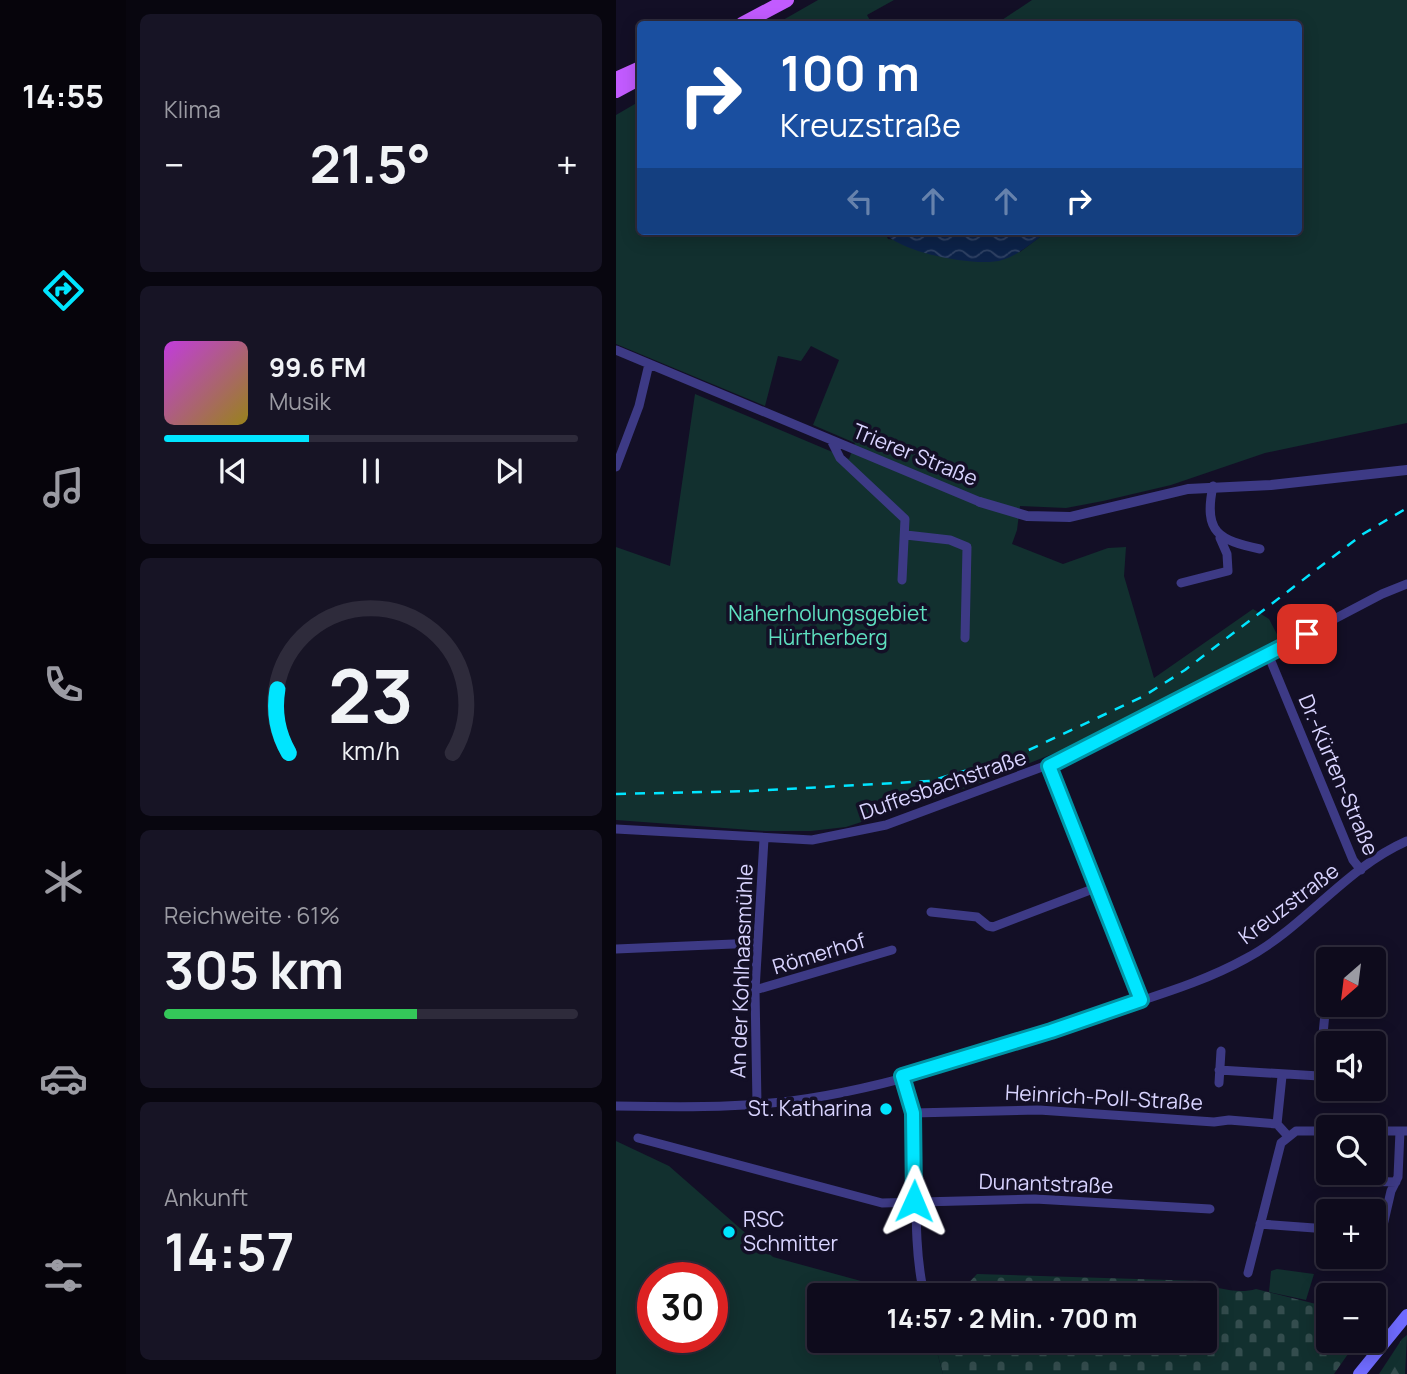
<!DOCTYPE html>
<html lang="de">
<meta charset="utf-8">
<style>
body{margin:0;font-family:Manrope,sans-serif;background:#171425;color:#f1f3f6;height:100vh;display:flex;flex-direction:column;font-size:26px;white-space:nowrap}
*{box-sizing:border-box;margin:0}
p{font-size:23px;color:#9b9ba3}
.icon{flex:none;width:38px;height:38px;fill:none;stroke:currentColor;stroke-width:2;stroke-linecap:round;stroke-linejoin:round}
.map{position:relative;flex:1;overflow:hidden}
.side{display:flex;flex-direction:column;gap:14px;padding:14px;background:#08060f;width:490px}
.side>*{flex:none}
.guide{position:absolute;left:21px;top:21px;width:665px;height:214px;border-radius:7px;box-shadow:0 4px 18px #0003,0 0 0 2px #2e2b3b;background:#1a4fa0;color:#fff;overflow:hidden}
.needle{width:46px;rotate:208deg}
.fabs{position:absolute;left:700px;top:947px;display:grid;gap:14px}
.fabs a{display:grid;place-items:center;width:70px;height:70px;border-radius:7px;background:#0e0b1c;box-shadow:0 4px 18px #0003,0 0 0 2px #2e2b3b;font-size:35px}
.speed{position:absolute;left:21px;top:1262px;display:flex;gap:14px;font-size:35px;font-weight:700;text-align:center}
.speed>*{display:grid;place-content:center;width:91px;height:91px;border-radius:50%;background:#0e0b1c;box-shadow:0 4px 18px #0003,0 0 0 2px #2e2b3b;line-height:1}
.speed .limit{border:10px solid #d22;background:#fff;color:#111}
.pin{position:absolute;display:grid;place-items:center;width:60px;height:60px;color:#fff;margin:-30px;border-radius:14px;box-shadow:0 4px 10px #0006}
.me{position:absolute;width:77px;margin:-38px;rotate:1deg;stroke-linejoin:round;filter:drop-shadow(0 0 5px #0008)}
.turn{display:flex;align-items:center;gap:24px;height:147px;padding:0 28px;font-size:32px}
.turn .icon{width:91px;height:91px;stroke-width:2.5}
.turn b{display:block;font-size:49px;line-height:60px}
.lanes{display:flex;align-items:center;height:66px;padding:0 28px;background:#0003;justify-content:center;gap:35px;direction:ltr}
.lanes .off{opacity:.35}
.big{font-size:52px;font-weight:700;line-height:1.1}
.side .card{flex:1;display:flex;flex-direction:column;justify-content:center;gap:10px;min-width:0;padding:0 24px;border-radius:10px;background:#171425}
.side .dial{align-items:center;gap:0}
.dial svg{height:182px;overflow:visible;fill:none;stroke:#2e2b3b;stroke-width:7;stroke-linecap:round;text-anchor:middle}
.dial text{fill:#f1f3f6;stroke:none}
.song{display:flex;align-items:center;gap:21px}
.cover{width:84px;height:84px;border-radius:10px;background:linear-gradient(135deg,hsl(290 70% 55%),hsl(50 70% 35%))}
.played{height:7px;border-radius:4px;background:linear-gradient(90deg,#00e5ff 35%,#2e2b3b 35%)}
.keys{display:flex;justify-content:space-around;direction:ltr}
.heat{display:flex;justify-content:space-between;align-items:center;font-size:38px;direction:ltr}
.charge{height:10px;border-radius:5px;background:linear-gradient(90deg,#34c759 61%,#2e2b3b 0)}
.trip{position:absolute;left:191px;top:1283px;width:410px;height:70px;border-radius:7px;background:#0e0b1c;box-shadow:0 4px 18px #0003,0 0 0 2px #2e2b3b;font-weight:700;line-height:70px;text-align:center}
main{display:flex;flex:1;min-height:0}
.tab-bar{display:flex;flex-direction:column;width:126px;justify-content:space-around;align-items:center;background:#06040b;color:#9b9ba3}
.tab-bar .icon{width:49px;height:49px}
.tab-bar .active{color:#00e5ff}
.tab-bar b{font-size:32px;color:#f1f3f6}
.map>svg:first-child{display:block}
.forest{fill:url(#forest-firs)}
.cemetery{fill:url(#cemetery-stones)}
.park{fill:#12302f;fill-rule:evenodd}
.water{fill:url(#water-waves)}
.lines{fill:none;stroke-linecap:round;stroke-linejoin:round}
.minor{stroke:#3d3a85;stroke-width:9}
.tertiary{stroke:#3d3a85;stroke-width:10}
.secondary{stroke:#6f6bff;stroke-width:12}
.primary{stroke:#c25bff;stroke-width:14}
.rail{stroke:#00e5ff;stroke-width:2.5;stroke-dasharray:10 9;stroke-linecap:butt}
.route-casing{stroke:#0095a6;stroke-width:18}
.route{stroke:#00e5ff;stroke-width:12}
.poi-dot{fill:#00e5ff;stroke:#130f26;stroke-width:2.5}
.labels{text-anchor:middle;stroke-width:7;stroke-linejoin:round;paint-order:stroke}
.street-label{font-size:21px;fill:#d9d4ff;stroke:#130f26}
.park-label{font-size:21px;fill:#5fe0c0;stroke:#130f26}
.poi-label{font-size:21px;fill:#d9d4ff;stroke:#130f26;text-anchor:end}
</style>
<main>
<nav class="tab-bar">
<b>14:55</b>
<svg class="icon active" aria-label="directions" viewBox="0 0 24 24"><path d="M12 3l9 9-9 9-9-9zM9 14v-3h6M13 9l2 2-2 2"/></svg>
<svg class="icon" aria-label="music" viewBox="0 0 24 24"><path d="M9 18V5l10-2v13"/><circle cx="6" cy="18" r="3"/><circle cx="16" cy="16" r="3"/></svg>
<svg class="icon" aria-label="phone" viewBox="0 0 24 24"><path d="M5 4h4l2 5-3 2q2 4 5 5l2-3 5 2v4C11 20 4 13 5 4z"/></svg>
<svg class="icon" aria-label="climate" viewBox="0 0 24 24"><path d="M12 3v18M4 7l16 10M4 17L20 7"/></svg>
<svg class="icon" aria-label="car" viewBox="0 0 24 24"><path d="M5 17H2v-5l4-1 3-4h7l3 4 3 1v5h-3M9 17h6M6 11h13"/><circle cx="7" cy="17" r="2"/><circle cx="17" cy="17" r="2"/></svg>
<svg class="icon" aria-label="filters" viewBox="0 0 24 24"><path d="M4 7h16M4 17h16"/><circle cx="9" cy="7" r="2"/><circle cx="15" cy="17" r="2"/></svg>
</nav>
<section class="side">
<div class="card"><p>Klima</p>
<div class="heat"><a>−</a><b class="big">21.5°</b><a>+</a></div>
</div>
<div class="card">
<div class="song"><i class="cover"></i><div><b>99.6 FM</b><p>Musik</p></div></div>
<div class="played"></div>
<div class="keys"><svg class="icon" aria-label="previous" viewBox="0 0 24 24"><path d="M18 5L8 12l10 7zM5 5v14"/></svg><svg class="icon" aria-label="pause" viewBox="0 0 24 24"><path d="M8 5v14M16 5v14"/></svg><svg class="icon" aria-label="next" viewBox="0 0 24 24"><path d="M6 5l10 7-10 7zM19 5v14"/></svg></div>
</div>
<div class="card dial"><svg viewBox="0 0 100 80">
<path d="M14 69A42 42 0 1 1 86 69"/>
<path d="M14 69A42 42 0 0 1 9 41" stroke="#00e5ff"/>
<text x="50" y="56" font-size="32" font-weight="700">23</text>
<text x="50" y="72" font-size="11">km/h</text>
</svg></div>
<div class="card"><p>Reichweite · 61%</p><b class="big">305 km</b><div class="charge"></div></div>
<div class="card"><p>Ankunft</p><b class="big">14:57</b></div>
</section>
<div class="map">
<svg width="791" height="1374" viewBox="0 0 791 1374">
<defs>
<pattern id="forest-firs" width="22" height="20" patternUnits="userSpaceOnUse" patternTransform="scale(1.75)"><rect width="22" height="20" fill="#12302f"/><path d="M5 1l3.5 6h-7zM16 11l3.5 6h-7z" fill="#344d4e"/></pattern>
<pattern id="cemetery-stones" width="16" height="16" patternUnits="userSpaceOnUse" patternTransform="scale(1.75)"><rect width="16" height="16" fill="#12302f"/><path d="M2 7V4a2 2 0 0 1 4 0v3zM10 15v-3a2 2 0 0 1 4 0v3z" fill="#344d4e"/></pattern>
<pattern id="water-waves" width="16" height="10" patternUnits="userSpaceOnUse" patternTransform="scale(1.75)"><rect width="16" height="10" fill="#0c2248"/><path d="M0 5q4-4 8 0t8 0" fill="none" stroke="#2f4163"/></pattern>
</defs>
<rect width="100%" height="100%" fill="#130f26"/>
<path class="forest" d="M 791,1335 L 789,1374 L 763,1374 L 786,1339 Z"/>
<path class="cemetery" d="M 361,1274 L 585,1281 C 599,1289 624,1294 640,1289 L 712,1307 L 712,1340 L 741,1341 L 718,1374 L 327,1374 L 318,1341 L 588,1340 L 588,1295 L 341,1295 Z"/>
<path class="park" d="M 202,0 L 278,0 L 251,15 L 256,24 L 160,24 Z
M 416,0 L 791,0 L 791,423 L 649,453 L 555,485 L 487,501 L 450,508 L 404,506 L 401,530 L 396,544 L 447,564 L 492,548 L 510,547 L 508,576 L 538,678 L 637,609 L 653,619 L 663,638 L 459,745 L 356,786 L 230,827 L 195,831 L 149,831 L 0,820 L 0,547 L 54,566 L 79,394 L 233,459 L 239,443 L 197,425 L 223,360 L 195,346 L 185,361 L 162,356 L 149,406 L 0,344 L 0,115 L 24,101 L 24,231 L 268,231 L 272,239 L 404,252 L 432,231 L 682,231 L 682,24 L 380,24 Z
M 0,1141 L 53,1166 L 157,1257 L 267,1287 L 265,1295 L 203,1295 L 203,1340 L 318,1341 L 327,1374 L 0,1374 ZM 37,1278 L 96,1278 L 96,1337 L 37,1337 Z
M 661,1269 L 698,1274 L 690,1300 L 653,1292 L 655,1271 Z"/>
<path class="water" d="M 268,231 L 432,231 C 417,242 403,255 386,260 C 363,268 279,252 268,231 Z"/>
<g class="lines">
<path class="minor" d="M 0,350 L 364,502
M 216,442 L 224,458 L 289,519 L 286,580
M 0,467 L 23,406 L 33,364
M 597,486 C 587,533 603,540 644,549
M 290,535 L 334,540 L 351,547 L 349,638
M 565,583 L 612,571 L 611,554 L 604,538
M 652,654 L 737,860 L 745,870
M 433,766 L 525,1000
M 0,829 L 196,840 L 270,825 L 461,754 L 766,594 L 791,584
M 315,912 L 361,917 L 372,926 L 377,927 L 482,887
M 0,949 L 141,943
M 139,990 L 276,950
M 603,1070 L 703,1076 L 712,982
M 286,1076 C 309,1143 293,1215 306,1284
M 603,1083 L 605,1051
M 141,1104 L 139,990 L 148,839
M 0,1106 C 58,1107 117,1108 175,1101 C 276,1088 384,1050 480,1016 C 530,998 582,985 629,959 C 688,928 729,868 791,841
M 297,1113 L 423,1110 L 598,1122 L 613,1120 L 661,1124 L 671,1135
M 661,1124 L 666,1076
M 758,1131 L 791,1131
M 22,1138 L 266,1203 L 419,1199 L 594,1209
M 743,1181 L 780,1182
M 644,1224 L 712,1229
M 762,1247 L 775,1191 L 782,1177 L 784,1131
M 632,1273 L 665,1143 L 680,1131 L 712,1131"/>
<path class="tertiary" d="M 364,502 L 411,516 L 454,517 L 572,489 L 655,485 L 791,470"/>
<path class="secondary" d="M 743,1374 L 791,1315"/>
<path class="primary" d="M 126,24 L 171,0
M 0,79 L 24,68
M 0,91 L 24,78"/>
<path class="rail" d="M 0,794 L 136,791 L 314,781 L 400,756 L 528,696 L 569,670 L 747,534 L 791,508"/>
</g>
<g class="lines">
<defs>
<path id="route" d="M 298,1201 L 297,1113 L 286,1076 L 435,1031 L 525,1000 L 433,766 L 691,634"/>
</defs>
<use href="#route" class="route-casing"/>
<use href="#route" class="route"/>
</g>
<g class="poi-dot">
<circle cx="270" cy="1109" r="7"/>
<circle cx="113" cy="1232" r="7"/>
</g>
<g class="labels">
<g class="street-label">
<text transform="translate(299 455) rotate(22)" y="7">Trierer Straße</text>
<text transform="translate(722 775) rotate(67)" y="7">Dr.-Kürten-Straße</text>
<text transform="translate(327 785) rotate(-19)" y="7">Duffesbachstraße</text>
<text transform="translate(673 904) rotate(-37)" y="7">Kreuzstraße</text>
<text transform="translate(203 954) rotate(-17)" y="7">Römerhof</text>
<text transform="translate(126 971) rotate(-88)" y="7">An der Kohlhaasmühle</text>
<text transform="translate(488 1098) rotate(3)" y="7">Heinrich-Poll-Straße</text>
<text transform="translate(430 1184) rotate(2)" y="7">Dunantstraße</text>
</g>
<g class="park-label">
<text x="212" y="621">Naherholungsgebiet<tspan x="212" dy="24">Hürtherberg</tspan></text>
</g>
<g class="poi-label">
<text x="256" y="1116">St. Katharina</text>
<text x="127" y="1227" text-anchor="start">RSC<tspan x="127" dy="24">Schmitter</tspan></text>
</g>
</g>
</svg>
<div class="fabs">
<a><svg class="needle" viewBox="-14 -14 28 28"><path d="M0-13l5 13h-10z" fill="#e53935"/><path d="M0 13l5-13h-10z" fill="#9b9ba3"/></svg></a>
<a><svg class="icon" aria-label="sound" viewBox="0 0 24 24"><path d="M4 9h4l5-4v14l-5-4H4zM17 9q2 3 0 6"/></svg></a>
<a><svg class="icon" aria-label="search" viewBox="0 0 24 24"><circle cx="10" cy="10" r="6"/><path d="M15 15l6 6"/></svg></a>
<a>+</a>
<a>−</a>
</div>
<div class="speed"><div class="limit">30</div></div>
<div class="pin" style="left:691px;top:634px;background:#d93025"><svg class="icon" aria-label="arrive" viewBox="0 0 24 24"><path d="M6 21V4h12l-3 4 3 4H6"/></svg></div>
<svg class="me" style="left:298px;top:1201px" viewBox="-20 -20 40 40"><path d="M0-17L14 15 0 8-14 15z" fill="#00e5ff" stroke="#fff" stroke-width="4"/></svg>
<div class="trip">14:57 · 2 Min. · 700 m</div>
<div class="guide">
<div class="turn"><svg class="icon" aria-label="right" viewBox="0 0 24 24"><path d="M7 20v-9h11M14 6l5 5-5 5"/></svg><div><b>100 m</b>Kreuzstraße</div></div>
<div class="lanes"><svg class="icon off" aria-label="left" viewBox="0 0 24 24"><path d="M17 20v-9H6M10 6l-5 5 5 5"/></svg><svg class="icon off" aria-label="ahead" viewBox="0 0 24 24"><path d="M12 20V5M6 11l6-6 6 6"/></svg><svg class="icon off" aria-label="ahead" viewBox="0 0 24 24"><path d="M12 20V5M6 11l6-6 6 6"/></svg><svg class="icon" aria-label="right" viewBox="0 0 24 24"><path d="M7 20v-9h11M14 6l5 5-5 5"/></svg></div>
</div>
</div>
</main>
